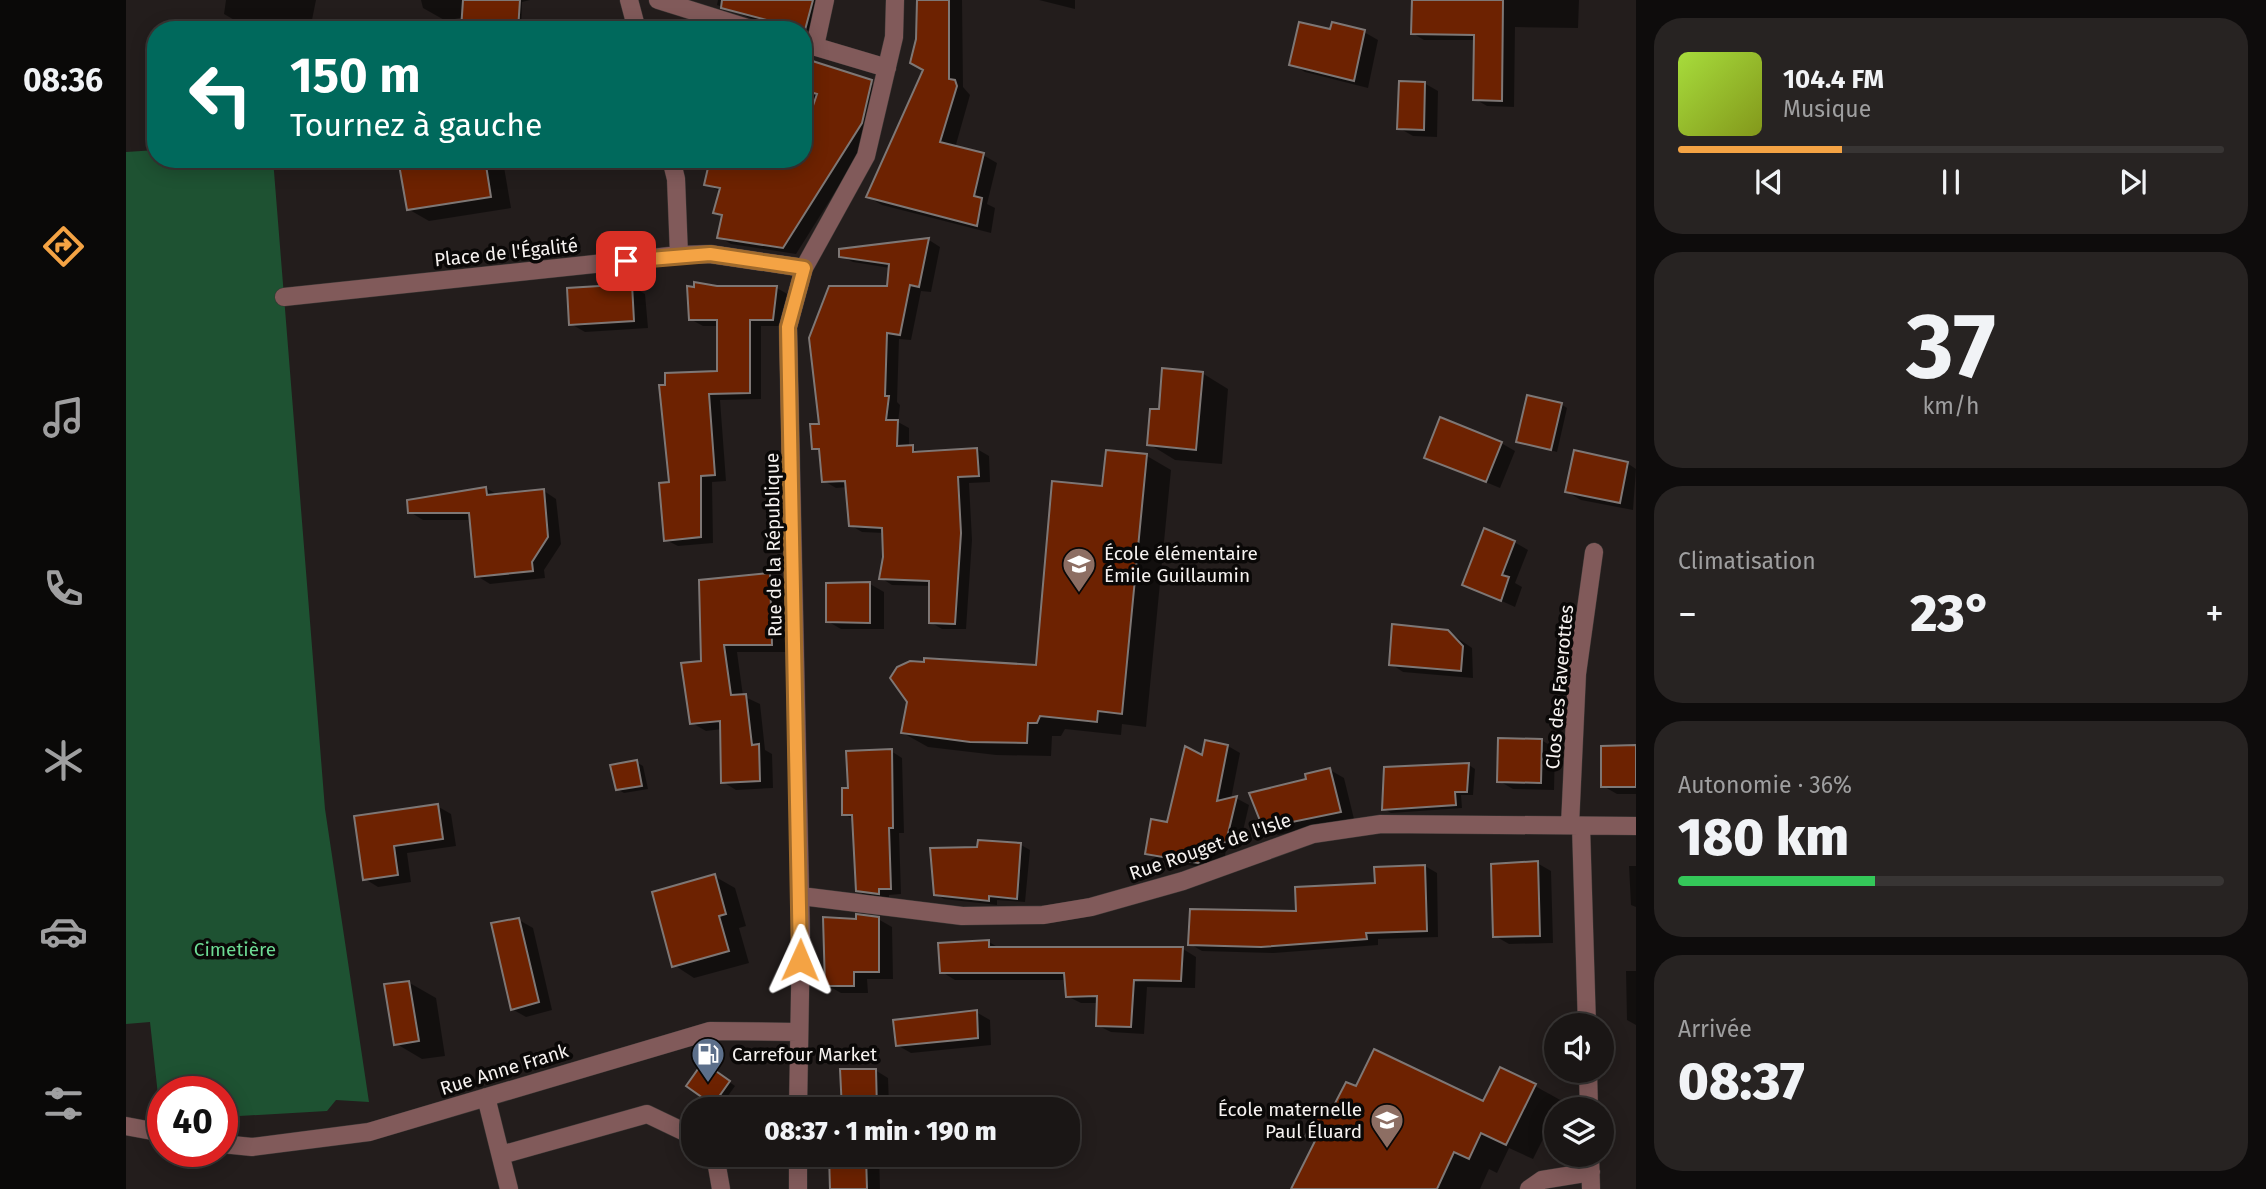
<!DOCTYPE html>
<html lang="fr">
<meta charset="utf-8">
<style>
body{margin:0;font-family:"Fira Sans",sans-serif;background:#272322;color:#f1f3f6;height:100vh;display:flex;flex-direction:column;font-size:26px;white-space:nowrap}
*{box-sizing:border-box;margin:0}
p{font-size:23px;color:#9f9fa0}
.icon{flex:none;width:38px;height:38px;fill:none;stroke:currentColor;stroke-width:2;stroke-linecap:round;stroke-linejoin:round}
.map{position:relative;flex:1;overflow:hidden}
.drawer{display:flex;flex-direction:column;gap:18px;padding:18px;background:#0e0c0c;width:630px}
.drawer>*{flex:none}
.guide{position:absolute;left:21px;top:21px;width:665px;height:147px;border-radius:28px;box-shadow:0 4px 18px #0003,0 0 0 2px #383534;background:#00695c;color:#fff;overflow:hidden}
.fabs{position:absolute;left:1418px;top:1013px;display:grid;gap:14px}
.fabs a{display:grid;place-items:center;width:70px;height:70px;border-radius:50%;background:#1a1615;box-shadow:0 4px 18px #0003,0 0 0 2px #383534;font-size:35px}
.speed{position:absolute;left:21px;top:1076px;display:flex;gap:14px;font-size:35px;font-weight:700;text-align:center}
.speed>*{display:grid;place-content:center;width:91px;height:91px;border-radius:50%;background:#1a1615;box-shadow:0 4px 18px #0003,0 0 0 2px #383534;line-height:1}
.speed .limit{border:10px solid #d22;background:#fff;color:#111}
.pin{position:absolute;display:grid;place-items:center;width:60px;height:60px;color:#fff;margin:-30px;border-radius:14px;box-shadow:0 4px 10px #0006}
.me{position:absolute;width:77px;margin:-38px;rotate:1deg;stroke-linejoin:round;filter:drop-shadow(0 0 5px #0008)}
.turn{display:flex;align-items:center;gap:24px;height:147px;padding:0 28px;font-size:32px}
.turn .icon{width:91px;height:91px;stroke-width:2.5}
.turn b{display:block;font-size:49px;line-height:60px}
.big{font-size:52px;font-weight:800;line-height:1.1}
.drawer .card{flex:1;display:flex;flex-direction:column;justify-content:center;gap:10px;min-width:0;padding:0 24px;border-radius:28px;background:#272322}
.drawer .dial{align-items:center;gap:0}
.dial b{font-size:91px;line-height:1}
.song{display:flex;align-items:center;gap:21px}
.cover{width:84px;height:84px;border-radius:10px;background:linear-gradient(135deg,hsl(80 70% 55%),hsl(70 70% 35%))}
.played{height:7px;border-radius:4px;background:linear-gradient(90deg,#f4a344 30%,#383534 30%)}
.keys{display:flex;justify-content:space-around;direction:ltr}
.heat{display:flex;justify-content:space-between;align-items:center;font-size:38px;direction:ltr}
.charge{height:10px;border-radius:5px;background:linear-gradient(90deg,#34c759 36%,#383534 0)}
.trip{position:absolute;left:555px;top:1097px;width:399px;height:70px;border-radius:28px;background:#1a1615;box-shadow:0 4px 18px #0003,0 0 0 2px #383534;font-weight:800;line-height:70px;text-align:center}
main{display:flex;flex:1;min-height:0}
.dock{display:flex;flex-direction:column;width:126px;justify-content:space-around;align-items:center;background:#0a0908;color:#9f9fa0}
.dock .icon{width:49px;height:49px}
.dock .active{color:#f4a344}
.dock b{font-size:32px;color:#f1f3f6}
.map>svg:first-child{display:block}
.green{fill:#1e5232}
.shadow{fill:#0007}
.building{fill:#6d2201;stroke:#7e7775;stroke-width:2}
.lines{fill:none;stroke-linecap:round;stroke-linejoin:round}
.minor-casing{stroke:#3c3735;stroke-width:19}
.minor{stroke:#815a5a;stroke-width:18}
.route-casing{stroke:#9f6a2c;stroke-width:18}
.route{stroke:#f4a344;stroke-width:12}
.labels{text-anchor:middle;stroke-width:7;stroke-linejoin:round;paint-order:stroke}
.street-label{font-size:19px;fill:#f6f2f0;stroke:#0a0807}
.poi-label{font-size:19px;fill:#f6f2f0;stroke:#0a0807;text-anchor:start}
.park-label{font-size:19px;fill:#6ddb94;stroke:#0a0807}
</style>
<main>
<nav class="dock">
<b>08:36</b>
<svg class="icon active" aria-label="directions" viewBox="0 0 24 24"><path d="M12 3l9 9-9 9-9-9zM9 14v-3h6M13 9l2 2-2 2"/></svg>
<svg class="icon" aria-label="music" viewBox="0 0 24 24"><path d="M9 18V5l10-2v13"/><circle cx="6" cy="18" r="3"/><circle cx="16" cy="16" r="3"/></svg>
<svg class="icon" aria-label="phone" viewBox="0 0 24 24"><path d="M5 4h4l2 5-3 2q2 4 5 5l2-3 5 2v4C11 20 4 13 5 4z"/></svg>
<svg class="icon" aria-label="climate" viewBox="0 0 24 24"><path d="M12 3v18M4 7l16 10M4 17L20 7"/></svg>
<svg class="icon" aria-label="car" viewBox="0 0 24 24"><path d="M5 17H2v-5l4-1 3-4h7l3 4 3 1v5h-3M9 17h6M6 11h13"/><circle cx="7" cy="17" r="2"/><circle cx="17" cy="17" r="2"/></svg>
<svg class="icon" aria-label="filters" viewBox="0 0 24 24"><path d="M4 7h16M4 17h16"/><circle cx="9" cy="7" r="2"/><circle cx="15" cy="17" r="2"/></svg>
</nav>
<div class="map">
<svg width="1510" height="1189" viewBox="0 0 1510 1189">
<rect width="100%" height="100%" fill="#231d1c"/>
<path class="green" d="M 30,150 L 30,159 L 147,159 L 199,809 L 243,1102 L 210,1100 L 201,1111 L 96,1117 L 96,1092 L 37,1092 L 32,1095 L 24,1022 L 0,1024 L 0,152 Z"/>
<path class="shadow" d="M 100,0 L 190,0 L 186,20 L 110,21 L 98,14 Z
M 295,0 L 404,0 L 396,2 L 395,30 L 337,30 L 338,17 L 320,21 L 297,8 Z
M 592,0 L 700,0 L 677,53 L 682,61 L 757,89 L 748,130 L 670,254 L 605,244 L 593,237 L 597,217 L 589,212 L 595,192 L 580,184 L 677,159 L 677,127 L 682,115 L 677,114 L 677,30 L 640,30 L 637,23 L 591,5 Z
M 793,0 L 836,0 L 837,87 L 844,95 L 829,148 L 857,155 L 871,163 L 861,204 L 869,208 L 865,233 L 756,205 L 742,197 L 799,70 L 792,40 Z
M 913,0 L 949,0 L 949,9 Z
M 1288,0 L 1453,0 L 1452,28 L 1389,27 L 1388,107 L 1361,106 L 1349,99 L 1350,40 L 1298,40 L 1286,33 Z
M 1205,31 L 1238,32 L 1252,40 L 1242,88 L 1179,72 L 1165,64 Z
M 1298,83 L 1312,91 L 1311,137 L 1287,136 L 1273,128 Z
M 274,159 L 373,159 L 377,161 L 385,208 L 303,221 L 282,209 Z
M 803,240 L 814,247 L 805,292 L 795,291 L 785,340 L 773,339 L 771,402 L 774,405 L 772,422 L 783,428 L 783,447 L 797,453 L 851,449 L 863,456 L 864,482 L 843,483 L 846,540 L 840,629 L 816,629 L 804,622 L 805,586 L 766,585 L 755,578 L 758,533 L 736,532 L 724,525 L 722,487 L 710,488 L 698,481 L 695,453 L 688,448 L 695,426 L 763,288 L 764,268 L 727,262 L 715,256 L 715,251 Z
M 505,286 L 519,294 L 522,328 L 459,332 L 445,324 Z
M 591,288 L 651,288 L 663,295 L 658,326 L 635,326 L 635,399 L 594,400 L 600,481 L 586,482 L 587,543 L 552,546 L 540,540 L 545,484 L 535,387 L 593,372 L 593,326 L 577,326 L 564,319 Z
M 1076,373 L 1102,389 L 1096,464 L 1049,460 L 1023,444 L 1034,410 Z
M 1435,404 L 1441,408 L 1431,452 L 1392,441 Z
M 1375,443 L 1389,451 L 1374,488 L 1300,457 Z
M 981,452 L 1021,456 L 1045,470 L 1020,727 L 996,724 L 995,735 L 939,729 L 935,736 L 926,736 L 925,756 L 870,755 L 802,747 L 777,733 L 912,667 L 978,488 Z
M 1501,463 L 1510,469 L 1507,510 L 1455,500 L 1441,492 Z
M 360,488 L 372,495 L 418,491 L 430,499 L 435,544 L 418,570 L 419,578 L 364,584 L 351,576 L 345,520 L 297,520 L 284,512 Z
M 1388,542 L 1402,550 L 1389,583 L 1396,587 L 1389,607 L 1338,584 Z
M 644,575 L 658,583 L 659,652 L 611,652 L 617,696 L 634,704 L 639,750 L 646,754 L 647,788 L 610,790 L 597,782 L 596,729 L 580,731 L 566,723 L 577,662 Z
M 744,584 L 758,592 L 758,629 L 715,629 L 701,621 Z
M 1321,631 L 1346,648 L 1347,678 L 1277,672 L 1265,664 Z
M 1415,740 L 1429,748 L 1428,790 L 1387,789 L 1373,781 Z
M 1102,746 L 1114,753 L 1105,799 L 1110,798 L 1123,805 L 1113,848 L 1100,849 L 1098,863 L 1086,869 L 1033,860 L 1021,853 Z
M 1510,747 L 1510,794 L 1491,794 L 1477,786 Z
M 765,751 L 776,758 L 778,833 L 773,833 L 775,894 L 763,895 L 763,899 L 742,897 L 731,890 L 728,820 L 718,814 Z
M 510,762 L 517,766 L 522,789 L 498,793 L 491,789 Z
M 1343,765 L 1349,769 L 1347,795 L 1335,795 L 1336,808 L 1265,813 L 1258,809 Z
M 1204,770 L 1218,778 L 1228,819 L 1152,835 L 1138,827 Z
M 311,806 L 325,814 L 330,846 L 281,853 L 285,882 L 252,887 L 239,879 L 230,817 Z
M 853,842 L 895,845 L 904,850 L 899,902 L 871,900 L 871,905 L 818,899 L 810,894 L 853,849 Z
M 1411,863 L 1425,871 L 1427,943 L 1383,944 L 1369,936 Z
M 1299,866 L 1311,873 L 1312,937 L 1252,939 L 1252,945 L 1148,953 L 1076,951 L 1064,944 L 1172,913 Z
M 1503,866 L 1510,866 L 1510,907 L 1505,905 Z
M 588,876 L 609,888 L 620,926 L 613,928 L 623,963 L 568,978 L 548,965 Z
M 752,919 L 766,927 L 767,979 L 741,979 L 742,993 L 715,993 L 701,985 L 732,921 Z
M 393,920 L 407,928 L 426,1010 L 400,1017 L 386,1009 Z
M 863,942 L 875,949 L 1057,949 L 1070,957 L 1069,988 L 1021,987 L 1018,1034 L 985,1032 L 971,1025 L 972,1003 L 955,1003 L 941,996 L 941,980 L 829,980 L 816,972 Z
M 1500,971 L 1510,971 L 1510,1025 L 1501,1020 Z
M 282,982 L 310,998 L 319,1056 L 296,1059 L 269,1043 Z
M 850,1012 L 864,1020 L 865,1045 L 785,1053 L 771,1045 Z
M 584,1068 L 609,1086 L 594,1107 L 588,1103 Z
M 749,1070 L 762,1078 L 763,1105 L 770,1110 L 718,1110 Z
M 1409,1086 L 1436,1101 L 1407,1159 L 1383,1148 L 1371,1173 L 1363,1169 L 1354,1189 L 1167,1189 L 1205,1115 L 1231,1089 L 1358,1103 Z
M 704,1155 L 753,1155 L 754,1189 L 705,1189 Z"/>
<path class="building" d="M 337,0 L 394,0 L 392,30 L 335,30 Z
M 596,0 L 687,0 L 679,30 L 595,8 Z
M 791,0 L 823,0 L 823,79 L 829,80 L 831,86 L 814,142 L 858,153 L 848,196 L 856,198 L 851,226 L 740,197 L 797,70 L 784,63 L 790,39 Z
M 1286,0 L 1377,0 L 1376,101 L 1347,100 L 1348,35 L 1285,34 Z
M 1173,22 L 1204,29 L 1206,22 L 1239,30 L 1228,81 L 1163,65 Z
M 677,58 L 746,80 L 736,123 L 657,248 L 591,238 L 596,215 L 587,213 L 594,188 L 578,185 L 584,159 L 677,159 L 677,135 L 691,94 L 677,90 Z
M 1273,81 L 1299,82 L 1298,130 L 1271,129 Z
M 272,159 L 359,159 L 365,197 L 281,210 Z
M 803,238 L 793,287 L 784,285 L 774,335 L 761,333 L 759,396 L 763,396 L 760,420 L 772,420 L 771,446 L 787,445 L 787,452 L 851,448 L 853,476 L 832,477 L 835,533 L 829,624 L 803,623 L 803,581 L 753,579 L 757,557 L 756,528 L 723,526 L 719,481 L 696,482 L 693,449 L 686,449 L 684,424 L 693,424 L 683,338 L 703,286 L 761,286 L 763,264 L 713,257 L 713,249 Z
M 568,282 L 591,286 L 651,286 L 647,320 L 624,320 L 624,393 L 583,394 L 589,475 L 575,476 L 575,537 L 538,541 L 533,483 L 543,482 L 533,385 L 539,385 L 539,373 L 591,371 L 591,320 L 563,320 L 561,286 L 568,287 Z
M 506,284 L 508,321 L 443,325 L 441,288 Z
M 1036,368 L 1077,372 L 1070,450 L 1021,445 L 1024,409 L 1033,409 Z
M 1401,395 L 1436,403 L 1425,450 L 1390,442 Z
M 1314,417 L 1376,442 L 1360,482 L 1298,458 Z
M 980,450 L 1021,454 L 996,714 L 972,711 L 971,722 L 914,716 L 911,723 L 902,723 L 901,743 L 844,742 L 775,733 L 781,702 L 764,678 L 771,667 L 784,661 L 798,662 L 798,658 L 910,665 L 926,481 L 976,486 Z
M 1448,450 L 1502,462 L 1494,503 L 1439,492 Z
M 360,487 L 361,495 L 418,489 L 422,537 L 406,562 L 407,571 L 349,577 L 343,513 L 282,513 L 281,500 Z
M 1358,528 L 1389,541 L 1376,575 L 1383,577 L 1375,601 L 1336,585 Z
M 644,573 L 646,645 L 598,645 L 605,695 L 620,694 L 626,745 L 633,744 L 634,781 L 595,783 L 594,721 L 564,724 L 555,663 L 575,661 L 573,580 Z
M 744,582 L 744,623 L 700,622 L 700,583 Z
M 1266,624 L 1322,630 L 1337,646 L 1335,671 L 1263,665 Z
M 1372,738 L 1416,739 L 1415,783 L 1371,782 Z
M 1079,740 L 1102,745 L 1091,801 L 1111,796 L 1100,842 L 1088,843 L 1085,856 L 1072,863 L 1019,854 L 1025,819 L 1041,822 L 1059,746 L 1076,755 Z
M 1510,745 L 1510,787 L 1475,787 L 1475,746 Z
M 766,749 L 767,828 L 763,828 L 765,889 L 753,889 L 753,894 L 730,891 L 726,815 L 716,815 L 716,788 L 722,788 L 720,751 Z
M 511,760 L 516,786 L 490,790 L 484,765 Z
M 1343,763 L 1341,792 L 1329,792 L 1330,805 L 1256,810 L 1258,767 Z
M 1204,768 L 1215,812 L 1137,828 L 1123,793 L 1180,779 L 1179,774 Z
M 312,804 L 317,839 L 268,846 L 272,875 L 237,880 L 228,816 Z
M 852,840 L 895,843 L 891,899 L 863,896 L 863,901 L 808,895 L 804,848 L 851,847 Z
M 1412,861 L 1414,936 L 1367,937 L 1365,864 Z
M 1299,865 L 1301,931 L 1240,933 L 1241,939 L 1135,947 L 1062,945 L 1064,909 L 1170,911 L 1169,887 L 1249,883 L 1248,867 Z
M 589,874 L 600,914 L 593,916 L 603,951 L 546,967 L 526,892 Z
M 730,914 L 753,917 L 753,972 L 728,972 L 728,986 L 699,986 L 697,917 L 730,919 Z
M 393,918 L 413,1002 L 385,1010 L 365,923 Z
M 863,940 L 863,947 L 1057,947 L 1055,981 L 1008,980 L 1005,1027 L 970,1026 L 971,996 L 940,997 L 938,973 L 814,973 L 812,943 Z
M 283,981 L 293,1041 L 268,1045 L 258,984 Z
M 851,1010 L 852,1038 L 770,1046 L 767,1020 Z
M 1248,1049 L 1357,1101 L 1374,1067 L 1410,1084 L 1380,1145 L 1355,1133 L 1343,1159 L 1328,1152 L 1311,1189 L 1165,1189 L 1189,1141 L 1179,1137 L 1193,1107 L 1204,1113 L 1220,1082 L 1230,1086 Z
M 577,1062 L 604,1081 L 587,1105 L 560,1086 Z
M 714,1069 L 750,1069 L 751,1110 L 716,1110 Z
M 703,1155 L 740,1155 L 741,1189 L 704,1189 Z"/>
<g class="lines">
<defs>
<path id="minor" d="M 503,0 L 511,30
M 532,0 L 628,30
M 677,43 L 761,68
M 689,46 L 699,0
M 545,159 L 550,179 L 553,255
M 158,297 L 553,255 L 584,254 L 678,268
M 1444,825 L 1451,674 L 1468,552
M 1455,826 L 1461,1026
M 675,896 L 836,916 L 917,915 L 965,907 L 1057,881 L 1187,834 L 1255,824 L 1510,826
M 1462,1071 L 1463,1110
M 360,1097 L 383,1189
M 672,1110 L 675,936 L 662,327 L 678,268 L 740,156 L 768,37 L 769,0
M 0,1126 L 37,1133
M 96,1144 L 126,1147 L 243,1132 L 584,1031 L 672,1032
M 375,1155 L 521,1114 L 567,1136
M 589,1155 L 595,1189
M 672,1155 L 672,1189
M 1464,1155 L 1465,1189
M 1403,1189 L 1416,1180 L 1465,1172"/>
</defs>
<use href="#minor" class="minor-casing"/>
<use href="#minor" class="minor"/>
</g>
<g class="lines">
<defs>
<path id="route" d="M 500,261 L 584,254 L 678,268 L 662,327 L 674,960"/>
</defs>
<use href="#route" class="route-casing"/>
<use href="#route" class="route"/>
</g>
<defs>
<symbol id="school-pin" viewBox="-11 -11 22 30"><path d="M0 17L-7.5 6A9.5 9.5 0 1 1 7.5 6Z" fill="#8d6e63" stroke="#0a0807"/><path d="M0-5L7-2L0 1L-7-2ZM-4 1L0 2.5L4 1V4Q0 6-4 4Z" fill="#fff"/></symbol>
<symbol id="fuel-pin" viewBox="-11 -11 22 30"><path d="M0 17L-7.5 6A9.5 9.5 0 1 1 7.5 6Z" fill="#5c6f8a" stroke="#0a0807"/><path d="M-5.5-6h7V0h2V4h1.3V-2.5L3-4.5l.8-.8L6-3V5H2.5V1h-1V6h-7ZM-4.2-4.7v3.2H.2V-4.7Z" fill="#fff"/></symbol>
</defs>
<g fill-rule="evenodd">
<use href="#school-pin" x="934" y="545" width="38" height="52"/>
<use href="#fuel-pin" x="563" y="1035" width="38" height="52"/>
<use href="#school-pin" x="1242" y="1101" width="38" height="52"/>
</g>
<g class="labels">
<g class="street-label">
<text transform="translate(380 252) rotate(-6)" y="7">Place de l'Égalité</text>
<text transform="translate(647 545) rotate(-91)" y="7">Rue de la République</text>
<text transform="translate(1433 687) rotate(-85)" y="7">Clos des Faverottes</text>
<text transform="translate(1084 846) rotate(-19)" y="7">Rue Rouget de l'Isle</text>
<text transform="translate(378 1069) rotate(-17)" y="7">Rue Anne Frank</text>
</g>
<g class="poi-label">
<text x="978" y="560">École élémentaire<tspan x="978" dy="22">Émile Guillaumin</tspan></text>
<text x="606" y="1061">Carrefour Market</text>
<text x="1236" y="1116" text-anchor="end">École maternelle<tspan x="1236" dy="22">Paul Éluard</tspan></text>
</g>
<g class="park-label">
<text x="109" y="956">Cimetière</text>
</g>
</g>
</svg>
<div class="fabs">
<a><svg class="icon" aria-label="sound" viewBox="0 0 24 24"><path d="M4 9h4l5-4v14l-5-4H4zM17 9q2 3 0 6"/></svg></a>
<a><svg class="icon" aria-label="layers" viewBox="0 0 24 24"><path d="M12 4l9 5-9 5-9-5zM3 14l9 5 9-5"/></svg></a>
</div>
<div class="speed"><div class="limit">40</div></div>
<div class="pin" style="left:500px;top:261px;background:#d93025"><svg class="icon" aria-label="arrive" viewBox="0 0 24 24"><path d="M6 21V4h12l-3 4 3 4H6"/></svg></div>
<svg class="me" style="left:674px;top:960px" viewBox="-20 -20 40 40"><path d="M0-17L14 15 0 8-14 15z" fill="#f4a344" stroke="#fff" stroke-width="4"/></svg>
<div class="trip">08:37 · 1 min · 190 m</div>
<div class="guide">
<div class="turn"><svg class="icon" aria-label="left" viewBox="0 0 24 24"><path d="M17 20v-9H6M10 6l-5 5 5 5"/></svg><div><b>150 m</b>Tournez à gauche</div></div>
</div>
</div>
<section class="drawer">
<div class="card">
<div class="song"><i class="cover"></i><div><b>104.4 FM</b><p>Musique</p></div></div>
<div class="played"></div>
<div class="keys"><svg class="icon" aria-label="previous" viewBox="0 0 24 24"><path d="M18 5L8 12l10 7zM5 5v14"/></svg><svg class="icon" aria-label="pause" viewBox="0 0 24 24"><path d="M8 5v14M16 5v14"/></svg><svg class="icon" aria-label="next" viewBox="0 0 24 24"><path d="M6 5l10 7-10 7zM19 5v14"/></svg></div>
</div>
<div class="card dial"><b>37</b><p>km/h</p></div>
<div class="card"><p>Climatisation</p>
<div class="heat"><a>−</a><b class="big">23°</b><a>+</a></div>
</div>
<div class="card"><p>Autonomie · 36%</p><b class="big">180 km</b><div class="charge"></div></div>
<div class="card"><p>Arrivée</p><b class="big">08:37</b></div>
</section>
</main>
